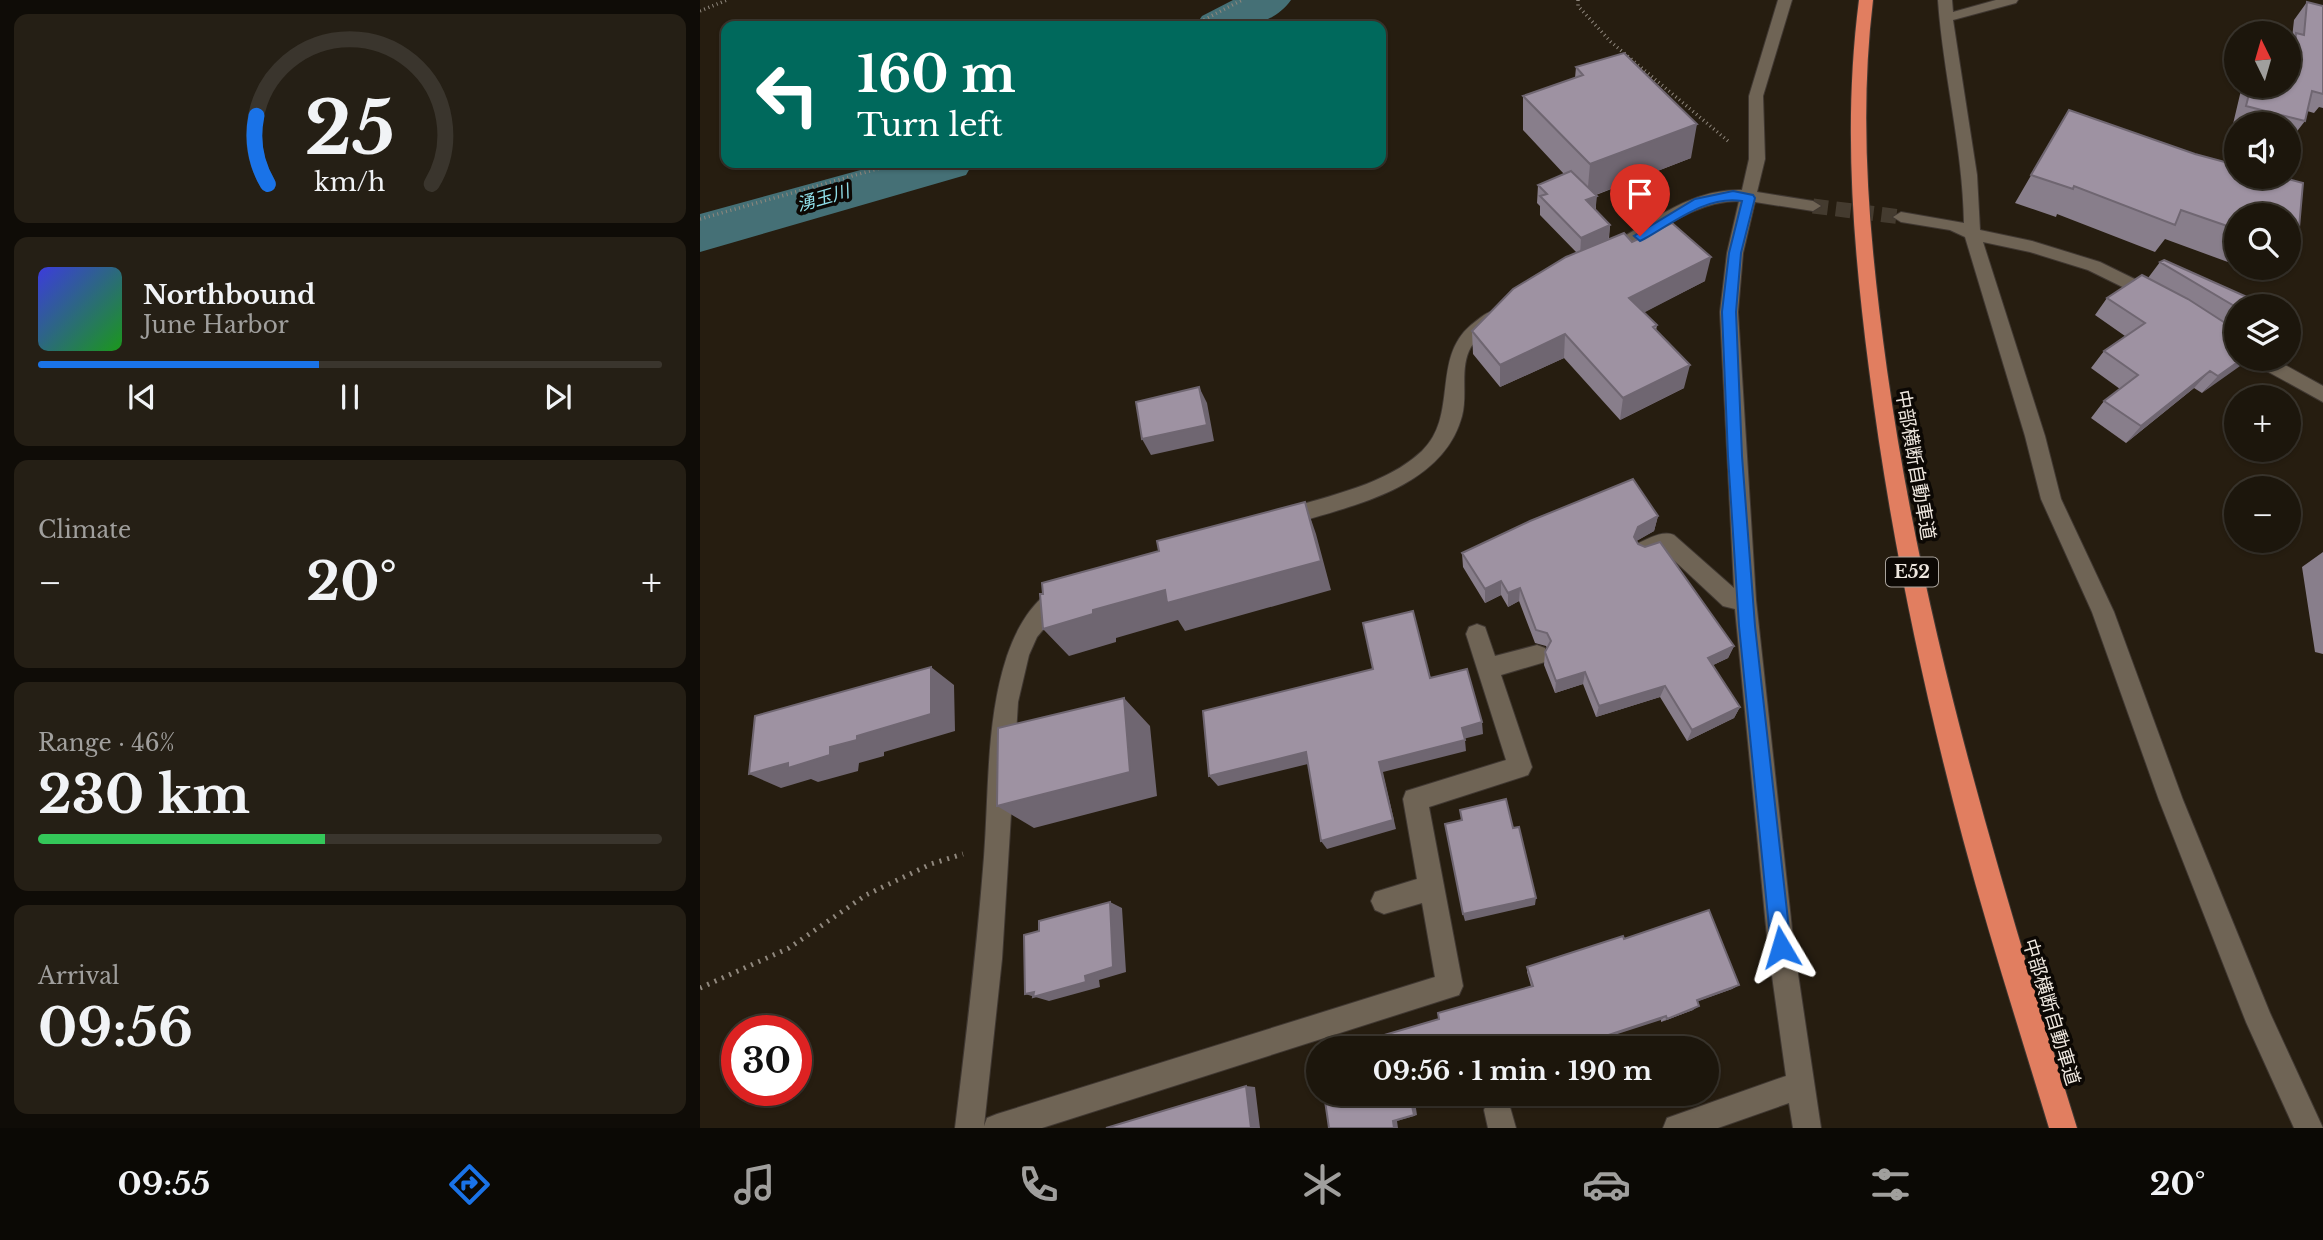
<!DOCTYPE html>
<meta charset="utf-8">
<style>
body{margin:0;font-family:"Libre Baskerville","Noto Sans JP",serif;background:#251f15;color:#f1f3f6;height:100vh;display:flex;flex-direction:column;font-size:26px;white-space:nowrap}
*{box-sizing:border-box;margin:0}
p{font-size:23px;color:#a09f9d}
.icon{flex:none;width:38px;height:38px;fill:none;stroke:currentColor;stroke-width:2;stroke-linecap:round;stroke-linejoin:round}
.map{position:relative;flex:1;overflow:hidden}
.side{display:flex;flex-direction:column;gap:14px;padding:14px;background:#0f0c07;width:700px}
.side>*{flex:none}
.top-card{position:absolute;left:21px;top:21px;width:665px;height:147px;border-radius:14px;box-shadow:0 2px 5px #0004,0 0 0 2px #3a352d;background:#00695c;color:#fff;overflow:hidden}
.needle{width:46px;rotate:355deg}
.tools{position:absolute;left:1524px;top:21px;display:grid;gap:14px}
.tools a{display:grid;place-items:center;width:77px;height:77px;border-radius:50%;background:#1c160c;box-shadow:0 2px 5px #0004,0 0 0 2px #3a352d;font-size:35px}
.speed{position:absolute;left:21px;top:1015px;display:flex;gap:14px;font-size:35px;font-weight:700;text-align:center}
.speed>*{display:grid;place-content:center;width:91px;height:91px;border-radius:50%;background:#1c160c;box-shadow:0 2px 5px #0004,0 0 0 2px #3a352d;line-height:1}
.speed .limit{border:10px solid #d22;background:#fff;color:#111}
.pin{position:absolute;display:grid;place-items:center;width:60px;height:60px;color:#fff;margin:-72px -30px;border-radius:50% 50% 50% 0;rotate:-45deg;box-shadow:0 0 7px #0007}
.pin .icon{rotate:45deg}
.me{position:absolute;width:77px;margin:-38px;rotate:353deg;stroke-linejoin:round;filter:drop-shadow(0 0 5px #0008)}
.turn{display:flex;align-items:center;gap:24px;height:147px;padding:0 21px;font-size:32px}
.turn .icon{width:91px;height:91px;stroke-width:2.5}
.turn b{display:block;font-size:49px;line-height:60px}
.big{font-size:52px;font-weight:700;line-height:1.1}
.side .widget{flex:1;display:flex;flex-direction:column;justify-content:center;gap:10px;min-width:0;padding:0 24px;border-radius:14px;background:#251f15}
.side .dial{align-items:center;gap:0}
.dial svg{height:182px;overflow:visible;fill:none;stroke:#3a352d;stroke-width:7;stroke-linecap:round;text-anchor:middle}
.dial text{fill:#f1f3f6;stroke:none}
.song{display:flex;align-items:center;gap:21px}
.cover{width:84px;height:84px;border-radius:10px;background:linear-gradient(135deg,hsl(240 70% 55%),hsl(120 70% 35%))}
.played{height:7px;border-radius:4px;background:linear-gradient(90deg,#1a73e8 45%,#3a352d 45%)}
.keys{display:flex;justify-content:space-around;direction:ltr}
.heat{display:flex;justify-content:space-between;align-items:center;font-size:38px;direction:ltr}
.charge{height:10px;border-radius:5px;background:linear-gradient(90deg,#34c759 46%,#3a352d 0)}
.trip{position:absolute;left:606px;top:1036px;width:413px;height:70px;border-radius:35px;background:#1c160c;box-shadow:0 2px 5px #0004,0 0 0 2px #3a352d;font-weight:700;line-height:70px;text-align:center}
.tabs{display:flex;height:112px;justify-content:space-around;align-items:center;background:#0b0905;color:#a09f9d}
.tabs .icon{width:49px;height:49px}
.tabs .selected{color:#1a73e8}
.tabs b{font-size:32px;color:#f1f3f6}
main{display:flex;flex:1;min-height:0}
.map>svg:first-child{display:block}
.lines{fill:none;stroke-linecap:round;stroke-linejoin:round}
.river{fill:#457076;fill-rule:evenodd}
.minor-tunnel{stroke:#443b2f;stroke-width:15;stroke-dasharray:15 8;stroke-linecap:butt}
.minor-casing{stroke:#403832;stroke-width:2}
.highway-casing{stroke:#403832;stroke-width:2}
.path-far1{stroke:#90887e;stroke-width:3.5;stroke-dasharray:1 3.5;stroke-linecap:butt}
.path{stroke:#90887e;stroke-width:5;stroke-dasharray:2 6;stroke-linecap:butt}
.minor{fill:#6f6455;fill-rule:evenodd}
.highway{fill:#e17e60;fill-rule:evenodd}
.wall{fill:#887e8b}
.shaded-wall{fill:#6f6671}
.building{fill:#9e92a2;stroke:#6f6671;stroke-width:2}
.route{fill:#1a73e8;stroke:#114b97;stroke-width:2}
.labels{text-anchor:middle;stroke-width:7;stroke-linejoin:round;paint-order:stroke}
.far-water-label{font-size:18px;font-style:italic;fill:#90dfe9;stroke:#0c0804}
.shield{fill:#0c0804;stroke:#aaa49d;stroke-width:2}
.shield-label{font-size:18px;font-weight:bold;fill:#eee7df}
.street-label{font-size:19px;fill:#eee7df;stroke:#0c0804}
</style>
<main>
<section class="side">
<div class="widget dial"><svg viewBox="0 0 100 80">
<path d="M14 69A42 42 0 1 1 86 69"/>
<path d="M14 69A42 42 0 0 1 9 39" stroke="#1a73e8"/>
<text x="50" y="56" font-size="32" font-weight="700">25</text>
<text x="50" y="72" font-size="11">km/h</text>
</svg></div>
<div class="widget">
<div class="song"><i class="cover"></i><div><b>Northbound</b><p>June Harbor</p></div></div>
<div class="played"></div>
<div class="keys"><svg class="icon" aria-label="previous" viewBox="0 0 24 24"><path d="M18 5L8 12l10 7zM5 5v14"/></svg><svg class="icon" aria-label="pause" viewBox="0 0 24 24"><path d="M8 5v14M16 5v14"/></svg><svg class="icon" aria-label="next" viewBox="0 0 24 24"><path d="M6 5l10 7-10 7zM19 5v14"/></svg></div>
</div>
<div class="widget"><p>Climate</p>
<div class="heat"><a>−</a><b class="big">20°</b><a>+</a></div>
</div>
<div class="widget"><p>Range · 46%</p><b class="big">230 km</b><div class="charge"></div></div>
<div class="widget"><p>Arrival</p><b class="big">09:56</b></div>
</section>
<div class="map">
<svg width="1623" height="1128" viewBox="0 0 1623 1128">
<rect width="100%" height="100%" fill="#261d10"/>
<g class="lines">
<path class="river" d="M 533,0 L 591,0 C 569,31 528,28 495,26 L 502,16 Z
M 186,163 L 273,163 L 266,175 L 0,252 L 0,214 Z"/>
<path class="minor-tunnel" d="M 1113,206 L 1201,217"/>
<defs>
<path id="minor" d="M 1078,0 L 1092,0 L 1063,96 L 1065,159 L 1057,192 L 1113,201 L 1121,206 L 1113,211 L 1055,202 L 1043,253 L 1038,312 L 1056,600 L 1094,947 L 1121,1128 L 1093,1128 L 1089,1103 L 1018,1128 L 963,1128 L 967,1118 L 1086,1076 L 1068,947 L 1035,609 L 1023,606 L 964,551 L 943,559 L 936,556 L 933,550 L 936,544 C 948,539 962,530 974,535 L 1034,588 L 1020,312 L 1027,253 L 1039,201 C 991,201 953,237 912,258 L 900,258 L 898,254 L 900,250 C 945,227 988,188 1042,190 L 1049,159 L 1049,96 Z
M 1238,0 L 1252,0 L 1253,12 L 1296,0 L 1318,0 L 1316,3 L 1253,20 L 1277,175 L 1280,230 L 1332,241 L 1400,262 L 1459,291 L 1462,295 L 1453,301 L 1447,299 L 1388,270 L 1330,252 L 1283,242 L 1345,436 L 1361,499 L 1414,612 L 1483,800 L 1570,1013 L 1623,1128 L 1594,1128 L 1546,1022 L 1459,800 L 1392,612 L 1341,499 L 1325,436 L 1265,237 L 1250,230 L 1201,222 L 1193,217 L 1201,212 L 1264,223 C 1263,148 1243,74 1238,0 Z
M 793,311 L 799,313 L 802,317 C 794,329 779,335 771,347 C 759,368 768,394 762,416 C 742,491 645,507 582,527 L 575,525 L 572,519 L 575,513 C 623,496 684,487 722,451 C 759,415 731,359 771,325 C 778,320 784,313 793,311 Z
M 1551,359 L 1574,359 L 1623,386 L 1623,402 L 1554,364 Z
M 361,586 L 369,588 L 372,595 L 337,637 L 329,655 L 318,702 L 302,959 L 284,1126 L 287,1118 L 297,1114 L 735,977 L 722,903 L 684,914 L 675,910 L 671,901 L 675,892 L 717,879 L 703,799 L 706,791 L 806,760 L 766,634 L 769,627 L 777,624 L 785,627 L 795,656 L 837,645 L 845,648 L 848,655 L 845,662 L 801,675 L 832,767 L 828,775 L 729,807 L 763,986 L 759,995 L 342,1128 L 255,1128 C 266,1038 277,948 284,857 C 289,791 286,719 307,656 C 316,629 334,596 361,586 Z
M 798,1096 L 808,1100 L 816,1128 L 788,1128 L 784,1110 L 788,1100 Z"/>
<path id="highway" d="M 1159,0 L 1173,0 C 1158,124 1170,246 1187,370 C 1224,633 1299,876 1377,1128 L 1349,1128 C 1320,1032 1289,936 1263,839 C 1222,685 1189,528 1169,369 C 1153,245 1143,124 1159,0 Z"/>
</defs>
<use href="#minor" class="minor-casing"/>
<use href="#highway" class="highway-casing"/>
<path class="path-far1" d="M 878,0 L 878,6 L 911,42 L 1028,141
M 0,11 L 27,0
M 492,26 L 542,0
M 0,219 L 198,163"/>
<path class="path" d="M 0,988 L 89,948 L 166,895 L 231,864 L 263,854"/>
<use href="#minor" class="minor"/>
<use href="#highway" class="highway"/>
</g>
<path class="wall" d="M 1623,1 L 1623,108 L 1619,107 L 1614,113 L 1607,111 L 1605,121 L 1591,139 L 1589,139 L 1589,124 L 1533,124 L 1542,86 L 1589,86 L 1589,42 L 1592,38 L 1594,20 L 1607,2 L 1623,6 Z
M 876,67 L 991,158 L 896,195 L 896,210 L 910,225 L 909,239 L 932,242 L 1005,281 L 944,312 L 957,325 L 956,331 L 984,388 L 920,420 L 864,358 L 800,387 L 773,354 L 772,331 L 877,253 L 840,215 L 840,206 L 837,203 L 838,185 L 864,174 L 823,130 L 823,96 L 875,78 Z
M 1369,110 L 1495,154 L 1536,165 L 1536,177 L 1580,177 L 1603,183 L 1597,250 L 1589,258 L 1589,215 L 1536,215 L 1536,265 L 1465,239 L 1455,252 L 1357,214 L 1356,217 L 1315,203 Z
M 1460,262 L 1536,306 L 1536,359 L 1502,393 L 1494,388 L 1426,443 L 1391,418 L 1404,401 L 1420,389 L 1391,368 L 1404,351 L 1425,336 L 1395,315 L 1407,298 L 1448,278 Z
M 1545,268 L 1581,268 L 1572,277 Z
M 958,516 L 954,531 L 936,541 L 1034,646 L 1028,658 L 1013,665 L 1040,707 L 1034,718 L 987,741 L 960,697 L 896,717 L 883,684 L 855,693 L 844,665 L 845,652 L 847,648 L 846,646 L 835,643 L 819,601 L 808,607 L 801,595 L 785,603 L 763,567 L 762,553 Z
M 1623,552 L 1623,654 L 1615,652 L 1602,567 Z
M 924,939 L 1039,985 L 1032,989 L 998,1001 L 993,1010 L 961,1022 L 961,1020 L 739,1019 L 831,986 L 827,972 L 827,967 Z"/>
<path class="shaded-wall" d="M 997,124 L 991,158 L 887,198 L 890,164 Z
M 897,196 L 895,214 L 886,200 Z
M 910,225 L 908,243 L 880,256 L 881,238 Z
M 1011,257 L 1005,281 L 926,322 L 929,298 Z
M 865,334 L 864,358 L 800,387 L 800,365 Z
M 1542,359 L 1550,359 L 1502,393 L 1518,376 Z
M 990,365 L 984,388 L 920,420 L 923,398 Z
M 1510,371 L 1494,388 L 1426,443 L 1441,426 Z
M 499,387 L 507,403 L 514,441 L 451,455 L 442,439 Z
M 605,502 L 616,534 L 631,590 L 485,631 L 478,620 L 416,638 L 416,642 L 369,656 L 343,629 L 393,610 Z
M 958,516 L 954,531 L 935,542 L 934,537 L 938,527 Z
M 801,581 L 801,595 L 785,603 L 785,589 Z
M 820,588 L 819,601 L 808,607 L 808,593 Z
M 1034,646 L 1028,658 L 1003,670 L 1008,658 Z
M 231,667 L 254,685 L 255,731 L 184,752 L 184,756 L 159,763 L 158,771 L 118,782 L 111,779 L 81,788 L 49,774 L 130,747 L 157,736 Z
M 885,672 L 883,684 L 855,693 L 856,681 Z
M 965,686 L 960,697 L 896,717 L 899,706 Z
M 424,698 L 450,726 L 457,796 L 334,828 L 297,806 Z
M 1040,707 L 1034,718 L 987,741 L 992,730 Z
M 782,722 L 783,734 L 763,739 L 762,728 Z
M 765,740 L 766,751 L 683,772 L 696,829 L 627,849 L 621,841 L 679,762 Z
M 606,752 L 612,763 L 518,786 L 509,776 Z
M 836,898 L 835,905 L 765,921 L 763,914 Z
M 410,902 L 422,908 L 426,972 L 399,980 L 400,987 L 349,1001 L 325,994 L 385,976 Z
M 1039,985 L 1032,989 L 991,1004 L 997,1000 Z
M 999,1006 L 993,1010 L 961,1022 L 967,1019 Z
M 966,1016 L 961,1020 L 874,1048 L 869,1048 Z
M 546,1086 L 555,1087 L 560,1128 L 551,1128 Z
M 738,1094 L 743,1094 L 715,1102 L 717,1115 L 697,1121 L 698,1128 L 694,1128 L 693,1121 L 711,1101 Z"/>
<path class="building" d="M 1607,2 L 1623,6 L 1623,94 L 1612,91 L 1605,121 L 1546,106 L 1551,86 L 1589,86 L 1589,61 L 1594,62 L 1596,33 L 1604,35 Z
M 924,53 L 997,124 L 890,164 L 823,96 L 883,75 L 876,67 Z
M 1369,110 L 1495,154 L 1536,165 L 1536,177 L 1580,177 L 1603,183 L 1597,250 L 1589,247 L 1589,215 L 1536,215 L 1536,229 L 1481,210 L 1475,225 L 1374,186 L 1373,189 L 1331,175 Z
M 871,171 L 897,196 L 886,200 L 910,225 L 881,238 L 840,196 L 847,194 L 838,185 Z
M 972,223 L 1011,257 L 929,298 L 957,325 L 953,327 L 990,365 L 923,398 L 865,334 L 800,365 L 772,331 L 813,289 L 866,257 L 924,233 L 932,242 Z
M 1464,260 L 1567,306 L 1536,307 L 1460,262 Z
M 1442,275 L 1488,299 L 1536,330 L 1536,359 L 1542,359 L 1518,376 L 1510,371 L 1441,426 L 1404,401 L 1438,375 L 1404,351 L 1445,323 L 1407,298 Z
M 1589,316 L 1597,320 L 1589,325 Z
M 499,387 L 507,425 L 442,439 L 436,402 Z
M 933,479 L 958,516 L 938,527 L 934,537 L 938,544 L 945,547 L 960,542 L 1034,646 L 1008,658 L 1040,707 L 992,730 L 965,686 L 899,706 L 885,672 L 856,681 L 845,652 L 851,641 L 847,633 L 836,630 L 820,588 L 808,593 L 801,581 L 785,589 L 762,553 L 830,521 Z
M 605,502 L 621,561 L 467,603 L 465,590 L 393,610 L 393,614 L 343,629 L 340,594 L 343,594 L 342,583 L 459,551 L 457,541 Z
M 713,611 L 730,678 L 767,669 L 782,722 L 762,728 L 765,740 L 679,762 L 693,820 L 621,841 L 606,752 L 509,776 L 503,711 L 673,669 L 663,623 Z
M 231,667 L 231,714 L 157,736 L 157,740 L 130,747 L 130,755 L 88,768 L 88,763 L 49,774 L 55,716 Z
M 424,698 L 430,772 L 297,806 L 298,728 Z
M 806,799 L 813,828 L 819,827 L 836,898 L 763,914 L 745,824 L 762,820 L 760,810 Z
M 410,902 L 413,967 L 385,976 L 386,982 L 333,997 L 334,992 L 325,994 L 324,935 L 339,931 L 339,921 Z
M 1009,910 L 1039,985 L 997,1000 L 999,1006 L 967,1019 L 966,1016 L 869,1048 L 640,1048 L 739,1019 L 738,1013 L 833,986 L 827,967 L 923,936 L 924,939 Z
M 546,1086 L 551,1128 L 406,1128 Z
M 624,1094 L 738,1094 L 711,1101 L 714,1115 L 693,1121 L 694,1128 L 629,1128 Z"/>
<path class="route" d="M 1033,191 L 1053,195 L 1055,198 L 1041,253 L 1036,312 L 1042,456 L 1055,626 L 1091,947 L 1088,954 L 1081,957 L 1074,954 L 1071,947 L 1039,626 L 1028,456 L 1022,312 L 1029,253 L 1042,201 C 1007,195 973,223 944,239 L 940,241 L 934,236 L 995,199 Z"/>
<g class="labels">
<g class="far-water-label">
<text transform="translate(123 198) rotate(-16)" y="6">湧玉川</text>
</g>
<rect class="shield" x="1186" y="557.5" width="52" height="29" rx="5"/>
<g class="shield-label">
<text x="1212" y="578">E52</text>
</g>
<g class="street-label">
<text transform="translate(1216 465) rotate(80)" y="7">中部横断自動車道</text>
<text transform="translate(1352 1012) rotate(73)" y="7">中部横断自動車道</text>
</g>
</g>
</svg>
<div class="tools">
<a><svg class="needle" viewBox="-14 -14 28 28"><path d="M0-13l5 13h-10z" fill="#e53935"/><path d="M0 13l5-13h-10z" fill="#a09f9d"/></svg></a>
<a><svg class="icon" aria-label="sound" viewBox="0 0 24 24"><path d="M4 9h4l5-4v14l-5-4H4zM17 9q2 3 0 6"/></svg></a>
<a><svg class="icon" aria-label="search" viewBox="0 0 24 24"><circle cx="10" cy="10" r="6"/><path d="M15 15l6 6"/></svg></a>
<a><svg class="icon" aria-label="layers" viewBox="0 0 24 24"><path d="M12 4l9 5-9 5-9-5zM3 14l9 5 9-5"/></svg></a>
<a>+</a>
<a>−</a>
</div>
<div class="speed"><div class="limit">30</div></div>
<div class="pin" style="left:940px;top:236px;background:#d93025"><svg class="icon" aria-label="arrive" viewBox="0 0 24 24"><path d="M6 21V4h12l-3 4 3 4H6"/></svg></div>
<svg class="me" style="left:1081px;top:947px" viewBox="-20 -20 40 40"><path d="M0-17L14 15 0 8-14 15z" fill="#1a73e8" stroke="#fff" stroke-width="4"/></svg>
<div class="trip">09:56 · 1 min · 190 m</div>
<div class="top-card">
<div class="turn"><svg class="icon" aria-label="left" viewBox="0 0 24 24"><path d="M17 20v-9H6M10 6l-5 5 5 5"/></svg><div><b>160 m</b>Turn left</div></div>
</div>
</div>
</main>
<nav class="tabs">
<b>09:55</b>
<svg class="icon selected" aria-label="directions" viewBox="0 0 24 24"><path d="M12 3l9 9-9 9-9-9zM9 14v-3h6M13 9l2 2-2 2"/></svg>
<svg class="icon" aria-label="music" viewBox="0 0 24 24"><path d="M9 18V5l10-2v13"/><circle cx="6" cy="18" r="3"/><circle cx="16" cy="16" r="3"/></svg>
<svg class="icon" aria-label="phone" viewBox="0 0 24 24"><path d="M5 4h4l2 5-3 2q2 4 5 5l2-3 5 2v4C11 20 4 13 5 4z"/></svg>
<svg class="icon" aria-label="climate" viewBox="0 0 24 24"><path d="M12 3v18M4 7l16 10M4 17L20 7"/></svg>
<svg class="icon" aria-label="car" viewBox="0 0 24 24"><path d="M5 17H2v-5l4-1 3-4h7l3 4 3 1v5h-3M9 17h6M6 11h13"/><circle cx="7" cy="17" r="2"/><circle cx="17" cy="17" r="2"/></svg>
<svg class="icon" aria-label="filters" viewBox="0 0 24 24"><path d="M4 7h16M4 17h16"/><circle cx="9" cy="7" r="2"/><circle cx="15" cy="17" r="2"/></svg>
<b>20°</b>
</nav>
